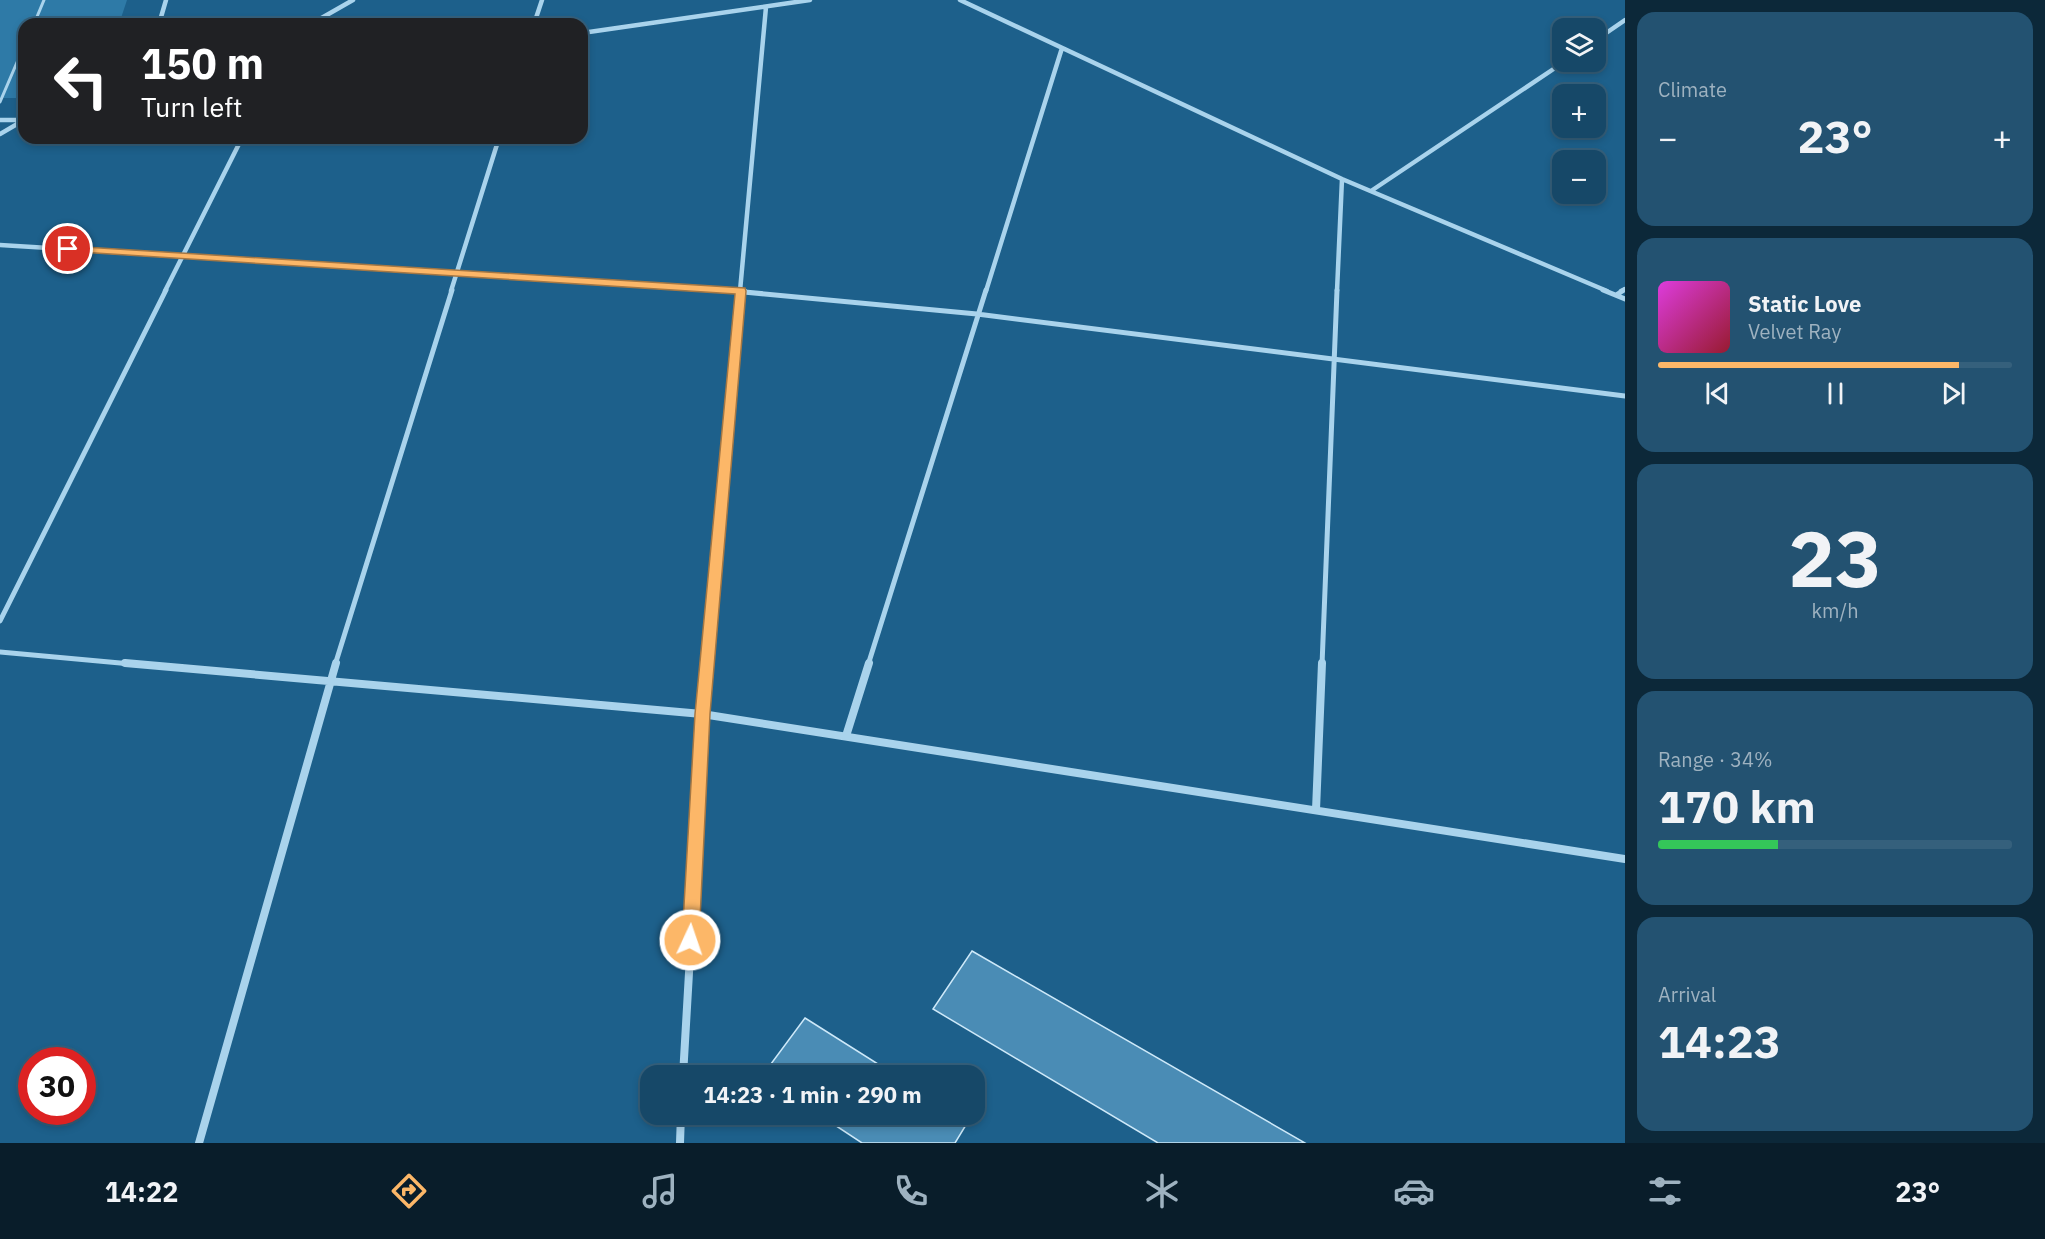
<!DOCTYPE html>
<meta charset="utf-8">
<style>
body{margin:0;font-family:"IBM Plex Sans",sans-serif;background:#235271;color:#f1f3f6;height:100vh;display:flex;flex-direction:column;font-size:22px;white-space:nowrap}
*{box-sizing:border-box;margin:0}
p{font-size:20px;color:#9eb2c0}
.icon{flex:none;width:33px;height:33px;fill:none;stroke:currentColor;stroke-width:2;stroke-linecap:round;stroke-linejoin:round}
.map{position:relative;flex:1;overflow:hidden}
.side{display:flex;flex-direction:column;gap:12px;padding:12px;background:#0c2839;width:420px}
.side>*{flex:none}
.hud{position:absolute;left:18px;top:18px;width:570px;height:126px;border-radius:18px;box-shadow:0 3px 9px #0003,0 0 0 2px #35607c;background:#202124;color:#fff;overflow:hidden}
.tools{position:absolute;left:1552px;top:18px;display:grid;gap:12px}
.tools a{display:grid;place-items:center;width:54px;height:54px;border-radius:12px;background:#164868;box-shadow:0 3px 9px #0003,0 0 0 2px #35607c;font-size:30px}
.speed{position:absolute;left:18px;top:1047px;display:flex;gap:12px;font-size:30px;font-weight:700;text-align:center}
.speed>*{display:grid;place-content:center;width:78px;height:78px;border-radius:50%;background:#164868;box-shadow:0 3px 9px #0003,0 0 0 2px #35607c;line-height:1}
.speed .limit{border:9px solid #d22;background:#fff;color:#111}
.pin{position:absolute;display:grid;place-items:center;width:51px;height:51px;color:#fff;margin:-26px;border:3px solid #fff;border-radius:50%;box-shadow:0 2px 6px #0007}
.me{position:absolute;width:66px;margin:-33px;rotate:3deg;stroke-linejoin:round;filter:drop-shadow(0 0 4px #0008)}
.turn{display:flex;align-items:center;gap:21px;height:126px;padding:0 24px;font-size:27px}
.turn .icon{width:78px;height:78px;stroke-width:2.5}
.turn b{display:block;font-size:42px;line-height:51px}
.big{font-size:45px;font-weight:700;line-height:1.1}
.side .tile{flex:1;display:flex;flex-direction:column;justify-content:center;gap:9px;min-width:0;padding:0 21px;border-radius:18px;background:#235271}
.side .dial{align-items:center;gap:0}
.dial b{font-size:78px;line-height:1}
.song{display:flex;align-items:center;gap:18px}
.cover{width:72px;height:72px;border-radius:9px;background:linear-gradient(135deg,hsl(300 70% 55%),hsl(350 70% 35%))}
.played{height:6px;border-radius:3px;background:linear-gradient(90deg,#fcb768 85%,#35607c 85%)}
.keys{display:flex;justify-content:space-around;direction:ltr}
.heat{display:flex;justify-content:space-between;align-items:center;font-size:33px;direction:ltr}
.charge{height:9px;border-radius:4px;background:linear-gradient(90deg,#34c759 34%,#35607c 0)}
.trip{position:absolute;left:640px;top:1065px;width:345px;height:60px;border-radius:18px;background:#164868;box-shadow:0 3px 9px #0003,0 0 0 2px #35607c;font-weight:700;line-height:60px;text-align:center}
.tabs{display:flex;height:96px;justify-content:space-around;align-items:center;background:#091d2a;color:#9eb2c0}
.tabs .icon{width:42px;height:42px}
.tabs .selected{color:#fcb768}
.tabs b{font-size:27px;color:#f1f3f6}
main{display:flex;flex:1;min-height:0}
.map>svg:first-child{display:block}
.green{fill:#2e7aa7}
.building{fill:#4a8cb5;stroke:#cee9f9;stroke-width:1.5}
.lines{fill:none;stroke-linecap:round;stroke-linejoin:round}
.lane{stroke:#a9d3ec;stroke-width:3}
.street-far2{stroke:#a9d3ec;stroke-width:4.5}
.street-far1{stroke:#a9d3ec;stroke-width:5}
.street{stroke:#a9d3ec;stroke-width:8}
.route{fill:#fcb768;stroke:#a47744;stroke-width:1.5}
</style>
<main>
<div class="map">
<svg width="1625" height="1143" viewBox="0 0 1625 1143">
<rect width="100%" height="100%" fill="#1d608b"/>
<path class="green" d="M 0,0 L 127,0 L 119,24 L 24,24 L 24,98 L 0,98 Z"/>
<path class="building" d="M 972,951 L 1305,1143 L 1158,1143 L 933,1009 Z
M 805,1018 L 897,1076 L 762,1076 Z
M 818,1114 L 959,1114 L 969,1120 L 955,1143 L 862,1143 Z"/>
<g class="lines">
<path class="lane" d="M 34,24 L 44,0
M 0,102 L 24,46"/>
<path class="street-far2" d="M 960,0 L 1342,179 L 1607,291
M 159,24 L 166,0
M 311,24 L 353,0
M 534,24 L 542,0
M 582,33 L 810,0
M 1596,40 L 1625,20
M 0,120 L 23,120
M 0,134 L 24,120
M 1371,191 L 1564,62
M 0,245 L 745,291
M 165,291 L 242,138
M 451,291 L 499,138
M 740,291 L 766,7
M 986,291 L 1062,48
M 1337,291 L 1342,179
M 1621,291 L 1625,289"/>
<path class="street-far1" d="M 723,290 L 977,314 L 1625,396
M 1603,290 L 1625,299
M 1616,295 L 1624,290
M 0,621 L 166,290
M 0,652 L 142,665
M 335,665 L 452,290
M 706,665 L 740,290
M 868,665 L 986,290
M 1322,665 L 1337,290"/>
<path class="street" d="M 125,663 L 702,714 L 1625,859
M 846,736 L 869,663
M 1316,810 L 1322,663
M 683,1076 L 707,663
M 199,1143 L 336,663
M 680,1143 L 681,1114"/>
</g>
<path class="route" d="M 68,246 L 745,288 L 746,291 L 710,714 L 699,940 L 696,945 L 690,947 L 685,945 L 682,940 L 695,714 L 735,294 L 64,251 L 64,247 Z"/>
</svg>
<div class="tools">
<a><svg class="icon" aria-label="layers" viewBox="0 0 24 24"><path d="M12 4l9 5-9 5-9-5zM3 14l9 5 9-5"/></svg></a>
<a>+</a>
<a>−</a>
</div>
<div class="speed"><div class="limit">30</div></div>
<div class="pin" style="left:68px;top:249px;background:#d93025"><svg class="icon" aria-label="arrive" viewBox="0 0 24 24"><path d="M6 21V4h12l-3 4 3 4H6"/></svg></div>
<svg class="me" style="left:690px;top:940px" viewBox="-20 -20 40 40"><circle r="17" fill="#fcb768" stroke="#fff" stroke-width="3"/><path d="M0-11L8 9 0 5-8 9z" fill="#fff"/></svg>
<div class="trip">14:23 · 1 min · 290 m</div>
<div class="hud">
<div class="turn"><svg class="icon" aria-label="left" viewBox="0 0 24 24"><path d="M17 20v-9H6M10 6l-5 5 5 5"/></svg><div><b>150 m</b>Turn left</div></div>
</div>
</div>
<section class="side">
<div class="tile"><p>Climate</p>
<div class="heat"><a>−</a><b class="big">23°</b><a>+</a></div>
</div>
<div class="tile">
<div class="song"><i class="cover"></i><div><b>Static Love</b><p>Velvet Ray</p></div></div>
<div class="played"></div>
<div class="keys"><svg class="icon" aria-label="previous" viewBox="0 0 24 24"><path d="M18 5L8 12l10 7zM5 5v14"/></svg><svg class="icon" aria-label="pause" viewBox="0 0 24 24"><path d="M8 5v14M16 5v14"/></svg><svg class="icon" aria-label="next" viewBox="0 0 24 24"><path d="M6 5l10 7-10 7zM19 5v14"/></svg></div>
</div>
<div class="tile dial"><b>23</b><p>km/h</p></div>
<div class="tile"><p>Range · 34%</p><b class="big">170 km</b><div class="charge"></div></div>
<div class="tile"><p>Arrival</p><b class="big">14:23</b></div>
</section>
</main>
<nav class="tabs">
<b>14:22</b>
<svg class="icon selected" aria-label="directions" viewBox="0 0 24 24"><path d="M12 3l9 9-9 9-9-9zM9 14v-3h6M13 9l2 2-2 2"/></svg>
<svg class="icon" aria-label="music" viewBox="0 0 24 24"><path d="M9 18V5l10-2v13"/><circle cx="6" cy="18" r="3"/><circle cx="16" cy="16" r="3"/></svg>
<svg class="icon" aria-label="phone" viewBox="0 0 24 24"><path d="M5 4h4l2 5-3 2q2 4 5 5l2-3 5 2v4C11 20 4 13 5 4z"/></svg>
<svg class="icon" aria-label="climate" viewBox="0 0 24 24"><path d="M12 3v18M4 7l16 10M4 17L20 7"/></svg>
<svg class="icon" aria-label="car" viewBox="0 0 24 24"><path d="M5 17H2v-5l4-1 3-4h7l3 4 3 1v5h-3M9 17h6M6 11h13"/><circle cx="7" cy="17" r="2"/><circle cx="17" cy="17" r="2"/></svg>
<svg class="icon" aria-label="filters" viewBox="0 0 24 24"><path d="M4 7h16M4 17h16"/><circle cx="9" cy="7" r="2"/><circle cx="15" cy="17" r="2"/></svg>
<b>23°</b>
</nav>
